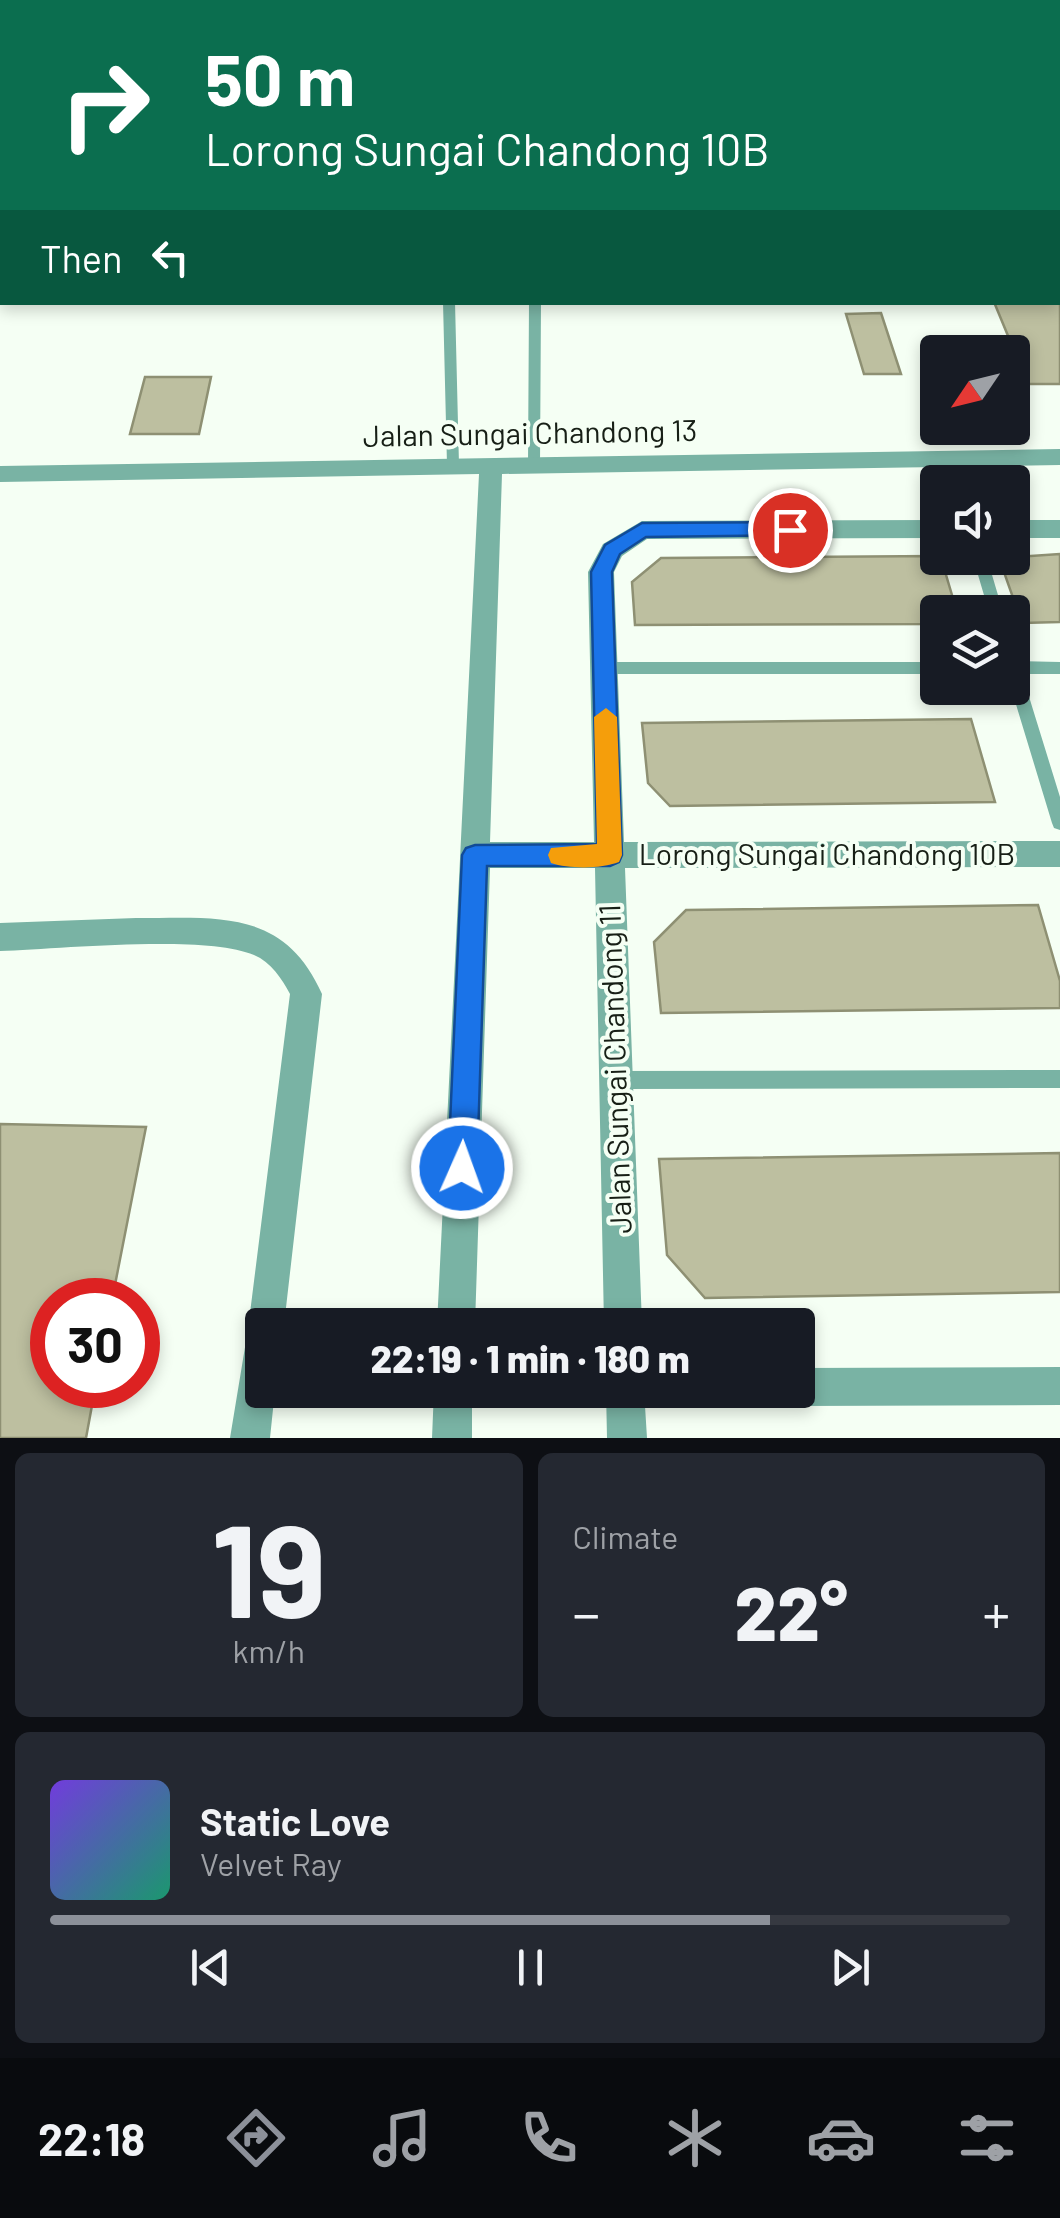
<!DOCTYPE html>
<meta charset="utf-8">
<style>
body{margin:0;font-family:Barlow,sans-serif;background:#242831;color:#f1f3f6;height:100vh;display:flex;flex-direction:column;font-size:38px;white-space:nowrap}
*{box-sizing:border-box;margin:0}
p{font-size:32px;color:#9ea1a6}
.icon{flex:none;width:55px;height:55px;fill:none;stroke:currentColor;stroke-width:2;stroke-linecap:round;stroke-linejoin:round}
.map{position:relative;height:1438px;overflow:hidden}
.drawer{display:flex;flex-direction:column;gap:15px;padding:15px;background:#0d0f14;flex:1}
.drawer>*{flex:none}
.hud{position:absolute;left:0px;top:0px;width:1060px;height:305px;box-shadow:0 5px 15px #0003;background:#0b6e4f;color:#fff;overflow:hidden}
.needle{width:65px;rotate:235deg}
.fabs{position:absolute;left:920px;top:335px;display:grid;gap:20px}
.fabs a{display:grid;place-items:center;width:110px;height:110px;border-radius:10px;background:#171b24;box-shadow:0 5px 15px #0003;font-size:50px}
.speed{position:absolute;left:30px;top:1278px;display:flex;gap:20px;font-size:50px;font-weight:700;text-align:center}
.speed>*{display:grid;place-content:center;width:130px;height:130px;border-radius:50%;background:#171b24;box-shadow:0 5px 15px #0003;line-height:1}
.speed .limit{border:15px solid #d22;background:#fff;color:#111}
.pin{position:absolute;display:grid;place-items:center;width:85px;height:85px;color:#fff;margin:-42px;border:5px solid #fff;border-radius:50%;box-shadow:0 2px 10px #0007}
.me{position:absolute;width:110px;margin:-55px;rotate:2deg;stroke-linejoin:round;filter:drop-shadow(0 0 8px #0008)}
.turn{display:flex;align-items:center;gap:35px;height:210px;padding:0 40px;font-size:45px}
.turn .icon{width:130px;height:130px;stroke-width:2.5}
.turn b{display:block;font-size:70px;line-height:85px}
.then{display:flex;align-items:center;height:95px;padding:0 40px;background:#0003;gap:20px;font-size:38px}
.big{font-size:75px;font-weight:800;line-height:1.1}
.drawer .tile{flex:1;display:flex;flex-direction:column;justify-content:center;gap:15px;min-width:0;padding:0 35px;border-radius:15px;background:#242831}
.drawer .dial{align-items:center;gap:0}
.dial b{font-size:130px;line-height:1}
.song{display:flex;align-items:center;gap:30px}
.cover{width:120px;height:120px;border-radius:15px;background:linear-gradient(135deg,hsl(260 70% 55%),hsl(160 70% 35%))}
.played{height:10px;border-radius:5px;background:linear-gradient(90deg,#8c9099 75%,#363941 75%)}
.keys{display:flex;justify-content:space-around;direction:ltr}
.heat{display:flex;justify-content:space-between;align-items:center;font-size:55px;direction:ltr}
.drawer .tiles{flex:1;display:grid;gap:15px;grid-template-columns:1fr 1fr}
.tile:last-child{grid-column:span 2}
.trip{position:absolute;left:245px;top:1308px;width:570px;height:100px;border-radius:10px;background:#171b24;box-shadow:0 5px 15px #0003;font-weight:800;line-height:100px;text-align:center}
.dock{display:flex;height:160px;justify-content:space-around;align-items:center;background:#090b0e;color:#9ea1a6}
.dock .icon{width:70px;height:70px}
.dock .on{color:#8c9099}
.dock b{font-size:45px;color:#f1f3f6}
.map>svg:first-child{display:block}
.building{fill:#bdbfa0;stroke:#8e9073;stroke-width:2.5}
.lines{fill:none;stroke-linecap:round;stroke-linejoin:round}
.service{fill:#79b3a4;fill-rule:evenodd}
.minor{fill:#79b3a4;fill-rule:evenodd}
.route{fill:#1a73e8;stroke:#114b97;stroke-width:2.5}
.slow{fill:#f59e0b}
.labels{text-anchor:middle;stroke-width:8;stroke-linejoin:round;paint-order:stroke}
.street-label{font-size:30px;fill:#171f16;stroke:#f5fff4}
</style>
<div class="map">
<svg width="1060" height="1438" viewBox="0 0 1060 1438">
<rect width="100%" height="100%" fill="#f5fff4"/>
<path class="building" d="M 994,302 L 1060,302 L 1060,384 L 1028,384 Z
M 881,313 L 901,374 L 864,374 L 846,314 Z
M 145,377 L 211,377 L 199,434 L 130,434 Z
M 1060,554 L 1060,622 L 1022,623 L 999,558 Z
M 938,556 L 941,558 L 957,612 L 938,612 L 938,624 L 635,625 L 632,582 L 661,558 Z
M 971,719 L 995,802 L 670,806 L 648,783 L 642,723 Z
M 1038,905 L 1060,981 L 1060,1008 L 661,1013 L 654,942 L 686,910 Z
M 0,1124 L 146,1127 L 112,1300 L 52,1300 L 52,1385 L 77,1385 L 74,1400 L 93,1400 L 86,1438 L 0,1438 Z
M 1060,1153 L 1060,1292 L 705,1298 L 667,1255 L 659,1159 Z"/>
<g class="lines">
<path class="service" d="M 8,0 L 17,0 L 15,2 L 7,2 Z
M 2,20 L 2,34 L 0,35 L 0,21 Z
M 0,78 L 2,79 L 2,85 L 0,84 Z
M 443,302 L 455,302 L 459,465 L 453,469 L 447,465 Z
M 529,302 L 541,302 L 540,464 L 534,468 L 528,464 Z
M 973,558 L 987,558 L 1003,612 L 989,612 Z
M 1012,661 L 1060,662 L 1060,674 L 1022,674 L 1060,797 L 1060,830 L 1054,828 L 1052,823 L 1011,688 Z
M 604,662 L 938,662 L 938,674 L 604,674 L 597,668 Z
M 1060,1070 L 1060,1088 L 616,1089 L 610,1086 L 607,1080 L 610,1074 L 616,1071 Z"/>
<path class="minor" d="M 1058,108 L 1060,108 L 1060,118 L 1058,118 Z
M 0,118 L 2,118 L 2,128 L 0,128 Z
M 1058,130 L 1060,130 L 1060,140 L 1058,140 Z
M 0,146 L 2,146 L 2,156 L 0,156 Z
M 1060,449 L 1060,465 L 502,474 L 490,842 L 594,842 L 588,572 L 603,544 L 642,521 L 938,520 L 938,538 L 647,539 L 622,556 L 614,572 L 624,842 L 1060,841 L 1060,867 L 625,868 L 642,1325 L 604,1325 L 595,868 L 490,868 L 475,1325 L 437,1325 L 479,474 L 0,482 L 0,466 Z
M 1012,520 L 1060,520 L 1060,538 L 1012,538 Z
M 136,918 C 217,918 284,908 322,994 L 284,1325 L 262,1325 L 262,1390 L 275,1390 L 270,1438 L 230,1438 L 248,1329 L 290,994 C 282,979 271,962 254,955 C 205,934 58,949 0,951 L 0,923 Z
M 1060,1367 L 1060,1405 L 798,1406 L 784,1401 L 780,1390 L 798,1390 L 798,1368 Z
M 434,1390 L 472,1390 L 472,1438 L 432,1438 Z
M 606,1390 L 644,1390 L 647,1438 L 607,1438 Z"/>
</g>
<path class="route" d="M 790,522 L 797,524 L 797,535 L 646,537 L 620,554 L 612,572 L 622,855 L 619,862 L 610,866 L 487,866 L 477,1168 L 472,1179 L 462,1183 L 452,1179 L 448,1168 L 462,855 L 466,848 L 475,845 L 597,844 L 591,572 L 605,545 L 642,523 Z"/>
<path class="slow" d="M 606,708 L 617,717 L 622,855 L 619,862 C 601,869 569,869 551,863 L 548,855 L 551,848 L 597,844 L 594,717 Z"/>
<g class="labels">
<g class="street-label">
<text transform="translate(530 434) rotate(-1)" y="10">Jalan Sungai Chandong 13</text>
<text x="827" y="865">Lorong Sungai Chandong 10B</text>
<text transform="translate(616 1069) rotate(-92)" y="10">Jalan Sungai Chandong 11</text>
</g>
</g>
</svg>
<div class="fabs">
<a><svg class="needle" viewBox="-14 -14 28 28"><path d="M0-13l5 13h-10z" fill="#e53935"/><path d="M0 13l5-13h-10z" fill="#9ea1a6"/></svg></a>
<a><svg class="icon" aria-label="sound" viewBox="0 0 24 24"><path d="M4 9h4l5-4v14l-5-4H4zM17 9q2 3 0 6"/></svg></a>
<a><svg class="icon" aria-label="layers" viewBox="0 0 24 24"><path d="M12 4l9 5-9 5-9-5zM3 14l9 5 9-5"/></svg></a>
</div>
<div class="speed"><div class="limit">30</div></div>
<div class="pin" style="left:790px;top:530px;background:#d93025"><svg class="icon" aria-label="arrive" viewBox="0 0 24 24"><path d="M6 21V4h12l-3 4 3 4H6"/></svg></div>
<svg class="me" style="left:462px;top:1168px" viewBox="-20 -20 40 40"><circle r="17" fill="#1a73e8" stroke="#fff" stroke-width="3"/><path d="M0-11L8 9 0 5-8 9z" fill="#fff"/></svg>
<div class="trip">22:19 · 1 min · 180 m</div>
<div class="hud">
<div class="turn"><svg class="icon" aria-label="right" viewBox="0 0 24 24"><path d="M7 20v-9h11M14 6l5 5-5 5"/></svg><div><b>50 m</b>Lorong Sungai Chandong 10B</div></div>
<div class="then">Then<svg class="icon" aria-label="left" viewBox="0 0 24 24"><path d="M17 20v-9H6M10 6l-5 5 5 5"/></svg></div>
</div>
</div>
<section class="drawer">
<div class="tiles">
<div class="tile dial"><b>19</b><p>km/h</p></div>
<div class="tile"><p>Climate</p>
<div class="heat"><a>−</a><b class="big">22°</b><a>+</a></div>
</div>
<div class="tile">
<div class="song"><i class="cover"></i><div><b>Static Love</b><p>Velvet Ray</p></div></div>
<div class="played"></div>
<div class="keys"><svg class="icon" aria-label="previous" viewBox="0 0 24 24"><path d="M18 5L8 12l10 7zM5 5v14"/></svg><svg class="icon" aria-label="pause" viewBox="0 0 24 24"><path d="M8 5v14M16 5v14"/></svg><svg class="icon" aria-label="next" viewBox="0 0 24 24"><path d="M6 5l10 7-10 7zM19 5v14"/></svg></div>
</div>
</div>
</section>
<nav class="dock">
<b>22:18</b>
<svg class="icon on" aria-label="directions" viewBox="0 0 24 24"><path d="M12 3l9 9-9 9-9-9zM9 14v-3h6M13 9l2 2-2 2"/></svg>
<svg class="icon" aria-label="music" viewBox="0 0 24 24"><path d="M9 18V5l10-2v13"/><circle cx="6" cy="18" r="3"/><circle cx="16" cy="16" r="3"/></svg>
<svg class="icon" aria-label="phone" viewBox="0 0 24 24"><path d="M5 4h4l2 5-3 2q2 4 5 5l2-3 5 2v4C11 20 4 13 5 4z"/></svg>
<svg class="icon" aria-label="climate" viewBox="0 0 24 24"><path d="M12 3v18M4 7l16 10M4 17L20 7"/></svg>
<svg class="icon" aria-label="car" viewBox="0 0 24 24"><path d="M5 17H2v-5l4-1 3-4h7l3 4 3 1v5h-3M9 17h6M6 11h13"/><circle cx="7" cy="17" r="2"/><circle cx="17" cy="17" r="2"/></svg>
<svg class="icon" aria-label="filters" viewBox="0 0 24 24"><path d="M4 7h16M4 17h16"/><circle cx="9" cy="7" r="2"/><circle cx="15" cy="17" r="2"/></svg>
</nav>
